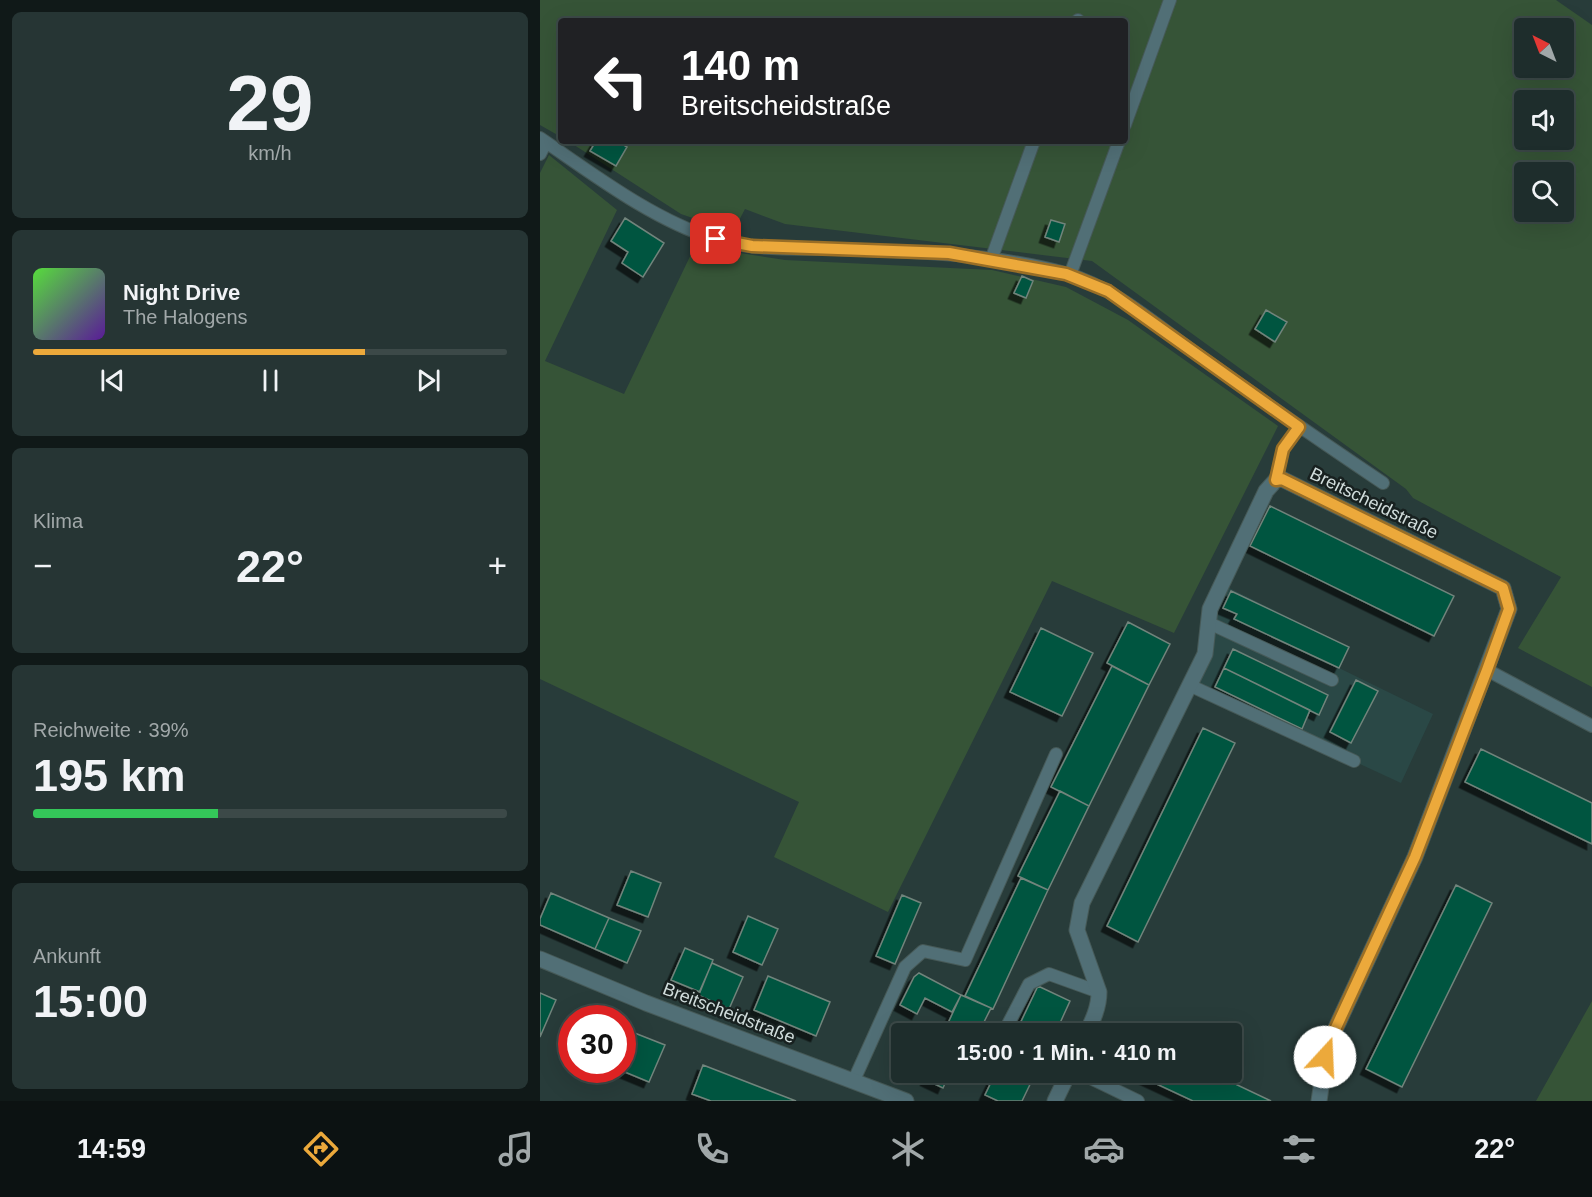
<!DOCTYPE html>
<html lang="de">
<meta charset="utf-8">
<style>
body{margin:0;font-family:Helvetica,sans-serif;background:#263534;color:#f1f3f6;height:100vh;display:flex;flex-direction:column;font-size:22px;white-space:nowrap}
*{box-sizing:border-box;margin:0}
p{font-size:20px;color:#a1a8a9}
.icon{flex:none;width:33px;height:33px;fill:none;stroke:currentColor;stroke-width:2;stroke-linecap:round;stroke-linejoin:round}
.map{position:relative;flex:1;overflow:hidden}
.panel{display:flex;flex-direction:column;gap:12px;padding:12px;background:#101918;width:540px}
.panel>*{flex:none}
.top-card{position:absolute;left:18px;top:18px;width:570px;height:126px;border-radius:6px;box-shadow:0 6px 24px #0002,0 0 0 2px #3c4948;background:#202124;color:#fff;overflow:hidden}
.needle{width:39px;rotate:318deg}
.buttons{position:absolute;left:974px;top:18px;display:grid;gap:12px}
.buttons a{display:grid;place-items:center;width:60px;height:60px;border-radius:6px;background:#1e2d2c;box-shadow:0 6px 24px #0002,0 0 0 2px #3c4948;font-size:30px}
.speed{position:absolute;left:18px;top:1005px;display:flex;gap:12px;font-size:30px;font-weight:700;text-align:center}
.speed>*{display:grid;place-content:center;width:78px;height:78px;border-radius:50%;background:#1e2d2c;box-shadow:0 6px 24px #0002,0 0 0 2px #3c4948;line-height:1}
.speed .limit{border:9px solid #d22;background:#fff;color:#111}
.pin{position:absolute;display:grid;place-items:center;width:51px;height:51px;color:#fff;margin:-26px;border-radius:12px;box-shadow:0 3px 9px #0006}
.me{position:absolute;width:66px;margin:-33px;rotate:20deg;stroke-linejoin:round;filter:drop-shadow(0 0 4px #0008)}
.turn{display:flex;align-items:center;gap:21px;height:126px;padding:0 24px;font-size:27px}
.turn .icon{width:78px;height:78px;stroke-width:2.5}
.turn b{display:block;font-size:42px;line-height:51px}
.big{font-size:45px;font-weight:800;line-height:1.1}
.panel .widget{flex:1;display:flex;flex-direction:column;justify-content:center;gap:9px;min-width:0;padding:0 21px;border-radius:9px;background:#263534}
.panel .dial{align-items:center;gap:0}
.dial b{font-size:78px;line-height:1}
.song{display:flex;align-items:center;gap:18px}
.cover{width:72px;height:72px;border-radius:9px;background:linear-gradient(135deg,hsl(110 70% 55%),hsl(270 70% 35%))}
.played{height:6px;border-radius:3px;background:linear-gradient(90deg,#eca93b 70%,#3c4948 70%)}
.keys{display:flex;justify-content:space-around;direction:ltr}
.heat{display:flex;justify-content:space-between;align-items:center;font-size:33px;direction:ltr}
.charge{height:9px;border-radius:4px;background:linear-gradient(90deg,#34c759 39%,#3c4948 0)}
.trip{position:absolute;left:351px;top:1023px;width:351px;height:60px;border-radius:6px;background:#1e2d2c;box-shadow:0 6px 24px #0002,0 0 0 2px #3c4948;font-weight:800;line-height:60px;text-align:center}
.dock{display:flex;height:96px;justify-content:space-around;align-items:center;background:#0c1212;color:#a1a8a9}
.dock .icon{width:42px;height:42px}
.dock .on{color:#eca93b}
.dock b{font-size:27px;color:#f1f3f6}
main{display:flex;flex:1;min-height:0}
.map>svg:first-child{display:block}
.built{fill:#2a4846}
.green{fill:#365437;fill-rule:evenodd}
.building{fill:#00553f;stroke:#71847c;stroke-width:1.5;filter:url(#shadow)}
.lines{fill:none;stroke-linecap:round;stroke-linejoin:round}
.service-casing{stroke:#465957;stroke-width:14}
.minor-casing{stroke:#465957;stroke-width:17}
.service{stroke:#516f76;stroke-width:12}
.minor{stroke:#516f76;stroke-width:15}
.route-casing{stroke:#996e26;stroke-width:15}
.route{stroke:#eca93b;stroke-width:10}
.labels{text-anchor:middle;stroke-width:5;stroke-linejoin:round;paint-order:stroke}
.street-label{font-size:18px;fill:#d1dddc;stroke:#182120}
</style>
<main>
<section class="panel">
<div class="widget dial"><b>29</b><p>km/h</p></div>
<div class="widget">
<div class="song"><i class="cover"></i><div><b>Night Drive</b><p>The Halogens</p></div></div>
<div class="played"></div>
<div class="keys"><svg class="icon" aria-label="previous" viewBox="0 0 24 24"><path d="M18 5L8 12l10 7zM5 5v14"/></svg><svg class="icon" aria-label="pause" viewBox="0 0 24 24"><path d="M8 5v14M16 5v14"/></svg><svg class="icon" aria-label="next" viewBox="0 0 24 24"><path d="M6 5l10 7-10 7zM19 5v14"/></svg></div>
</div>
<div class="widget"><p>Klima</p>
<div class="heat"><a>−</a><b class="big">22°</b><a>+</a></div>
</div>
<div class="widget"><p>Reichweite · 39%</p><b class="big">195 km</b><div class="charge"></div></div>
<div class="widget"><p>Ankunft</p><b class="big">15:00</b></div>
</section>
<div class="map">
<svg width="1052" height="1101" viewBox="0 0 1052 1101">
<defs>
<filter id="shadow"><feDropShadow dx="-5.5" dy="5.5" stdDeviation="0" flood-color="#0009"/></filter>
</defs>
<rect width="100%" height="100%" fill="#283c3a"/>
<path class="built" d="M 681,584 L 809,647 L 799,668 L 893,714 L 861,783 L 649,685 Z"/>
<path class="green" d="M 0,0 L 1016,0 L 1052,25 L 1052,687 L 978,648 L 1021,577 L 873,498 L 866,489 L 552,261 L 245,224 L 205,209 L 193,232 L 141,214 L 28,141 L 585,141 L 585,21 L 21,21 L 21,137 L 0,125 ZM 984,28 L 1023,28 L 1023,68 L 984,68 ZM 984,100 L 1023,100 L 1023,140 L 984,140 ZM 984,172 L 1023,172 L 1023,212 L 984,212 Z
M 9,155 L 77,210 L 5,361 L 84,394 L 155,246 L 245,260 L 452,270 L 526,287 L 588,320 L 738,426 L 634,633 L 512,581 L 348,912 L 234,857 L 259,802 L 0,679 L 0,173 Z
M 1052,1001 L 1052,1101 L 996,1101 Z"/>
<path class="building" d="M 56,141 L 77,141 L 87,147 L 76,166 L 50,151 Z
M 85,218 L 124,243 L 103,277 L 82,263 L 88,252 L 71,241 Z
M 511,220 L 525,224 L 519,242 L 505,237 Z
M 482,276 L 493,281 L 486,298 L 474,293 Z
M 726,310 L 747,322 L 735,342 L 715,329 Z
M 730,506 L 914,596 L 894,636 L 710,546 Z
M 691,591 L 809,647 L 799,668 L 694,619 L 697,614 L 683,608 Z
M 588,622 L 630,644 L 609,685 L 567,663 Z
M 501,628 L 553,653 L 522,716 L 470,692 Z
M 693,649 L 788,695 L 779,715 L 684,668 Z
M 572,666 L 609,685 L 549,806 L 511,787 Z
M 684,668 L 770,710 L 762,729 L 675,687 Z
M 816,680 L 838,691 L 811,743 L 790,732 Z
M 663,728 L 695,743 L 598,942 L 567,926 Z
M 941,749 L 1052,803 L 1052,844 L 925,782 Z
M 520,791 L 549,806 L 508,890 L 478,876 Z
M 91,871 L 121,883 L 108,917 L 77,905 Z
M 481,878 L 508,890 L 453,1009 L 425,996 Z
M 916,885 L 952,903 L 862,1087 L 826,1069 Z
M 11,893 L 69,918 L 55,949 L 0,925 L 0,919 Z
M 362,895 L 381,903 L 355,964 L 336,956 Z
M 208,916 L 238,929 L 222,965 L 193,952 Z
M 69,918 L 101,931 L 87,963 L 55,949 Z
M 145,948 L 173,960 L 160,992 L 131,980 Z
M 172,963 L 203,977 L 189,1009 L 158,995 Z
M 379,973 L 421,995 L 412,1012 L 385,998 L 377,1014 L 360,1005 L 374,977 Z
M 228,976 L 290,1002 L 276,1036 L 214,1010 Z
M 498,986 L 530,1001 L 515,1034 L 475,1034 Z
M 0,993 L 16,1000 L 0,1037 Z
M 421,995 L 451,1008 L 438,1034 L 403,1034 Z
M 87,1030 L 125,1045 L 109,1082 L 80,1070 L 82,1070 L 82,1041 Z
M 163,1065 L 256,1101 L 171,1101 L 152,1094 Z
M 386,1072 L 410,1072 L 403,1088 L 386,1080 L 389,1074 Z
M 456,1072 L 496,1072 L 482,1101 L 458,1101 L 445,1095 Z
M 591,1072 L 670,1072 L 731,1101 L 653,1101 Z"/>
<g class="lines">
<defs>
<path id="service" d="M 538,21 L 538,20
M 585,125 L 630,0
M 0,138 C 53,174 113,220 175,239 C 213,251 257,248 296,249 C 373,252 451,253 525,273 C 575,287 620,328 661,357 C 721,400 782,442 843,483
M 0,154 L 6,142
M 451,260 L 494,141
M 530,275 L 579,141
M 736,480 L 743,449 L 759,427
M 669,623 L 792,680
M 947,670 L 1052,726
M 649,685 L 814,761
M 463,1034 L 489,984 L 509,974 L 559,992
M 538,1072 L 598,1101
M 314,1080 L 365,967 L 383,951 L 425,960 L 516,754"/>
<path id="minor" d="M 0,959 L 106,1003 L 366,1101
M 546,1034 C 553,1020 559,1007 559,992 L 537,930 L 542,903 L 665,654 L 670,609 L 726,491 L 736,480 L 742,479 L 963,588 L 969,609 L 875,857 L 787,1047 L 779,1101
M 515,1101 L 529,1072"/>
</defs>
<use href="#service" class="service-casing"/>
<use href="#minor" class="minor-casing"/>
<use href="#service" class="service"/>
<use href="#minor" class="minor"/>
</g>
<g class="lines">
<defs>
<path id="route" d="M 176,239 L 212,246 L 409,253 L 526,274 L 568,291 L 759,427 L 743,449 L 736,480 L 742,479 L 963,588 L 969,609 L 947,670 L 875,857 L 787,1047 L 785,1057"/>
</defs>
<use href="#route" class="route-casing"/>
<use href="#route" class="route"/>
</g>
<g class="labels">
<g class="street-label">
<text transform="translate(834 503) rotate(26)" y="6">Breitscheidstraße</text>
<text transform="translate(189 1013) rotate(21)" y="6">Breitscheidstraße</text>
</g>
</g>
</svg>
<div class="buttons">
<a><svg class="needle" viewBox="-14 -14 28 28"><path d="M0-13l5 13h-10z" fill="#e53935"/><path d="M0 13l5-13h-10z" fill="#a1a8a9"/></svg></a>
<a><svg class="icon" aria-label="sound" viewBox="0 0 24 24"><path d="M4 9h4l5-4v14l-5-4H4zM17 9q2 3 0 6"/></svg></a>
<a><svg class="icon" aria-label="search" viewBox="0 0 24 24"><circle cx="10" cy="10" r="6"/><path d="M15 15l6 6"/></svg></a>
</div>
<div class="speed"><div class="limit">30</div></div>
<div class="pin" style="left:176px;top:239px;background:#d93025"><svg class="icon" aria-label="arrive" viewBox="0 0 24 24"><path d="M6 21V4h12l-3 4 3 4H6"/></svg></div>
<svg class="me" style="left:785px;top:1057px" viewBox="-20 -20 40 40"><circle r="19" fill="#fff"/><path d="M0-13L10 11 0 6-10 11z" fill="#eca93b"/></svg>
<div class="trip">15:00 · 1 Min. · 410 m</div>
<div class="top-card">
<div class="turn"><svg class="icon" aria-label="left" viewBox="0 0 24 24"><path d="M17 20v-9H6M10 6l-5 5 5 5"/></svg><div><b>140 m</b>Breitscheidstraße</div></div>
</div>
</div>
</main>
<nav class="dock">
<b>14:59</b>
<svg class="icon on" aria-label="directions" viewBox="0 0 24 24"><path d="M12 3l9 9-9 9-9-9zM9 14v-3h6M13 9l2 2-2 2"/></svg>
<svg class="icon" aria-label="music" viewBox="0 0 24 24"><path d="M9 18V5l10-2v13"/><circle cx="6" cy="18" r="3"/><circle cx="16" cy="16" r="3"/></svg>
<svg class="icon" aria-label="phone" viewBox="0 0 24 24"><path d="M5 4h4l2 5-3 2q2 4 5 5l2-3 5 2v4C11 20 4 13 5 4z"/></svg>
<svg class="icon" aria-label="climate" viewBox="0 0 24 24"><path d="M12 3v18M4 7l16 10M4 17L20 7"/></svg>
<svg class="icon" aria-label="car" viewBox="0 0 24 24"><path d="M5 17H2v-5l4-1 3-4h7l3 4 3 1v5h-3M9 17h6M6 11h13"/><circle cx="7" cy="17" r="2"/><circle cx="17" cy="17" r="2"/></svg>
<svg class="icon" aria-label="filters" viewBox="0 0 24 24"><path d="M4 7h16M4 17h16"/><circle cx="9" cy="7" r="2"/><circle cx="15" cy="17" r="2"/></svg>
<b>22°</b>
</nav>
